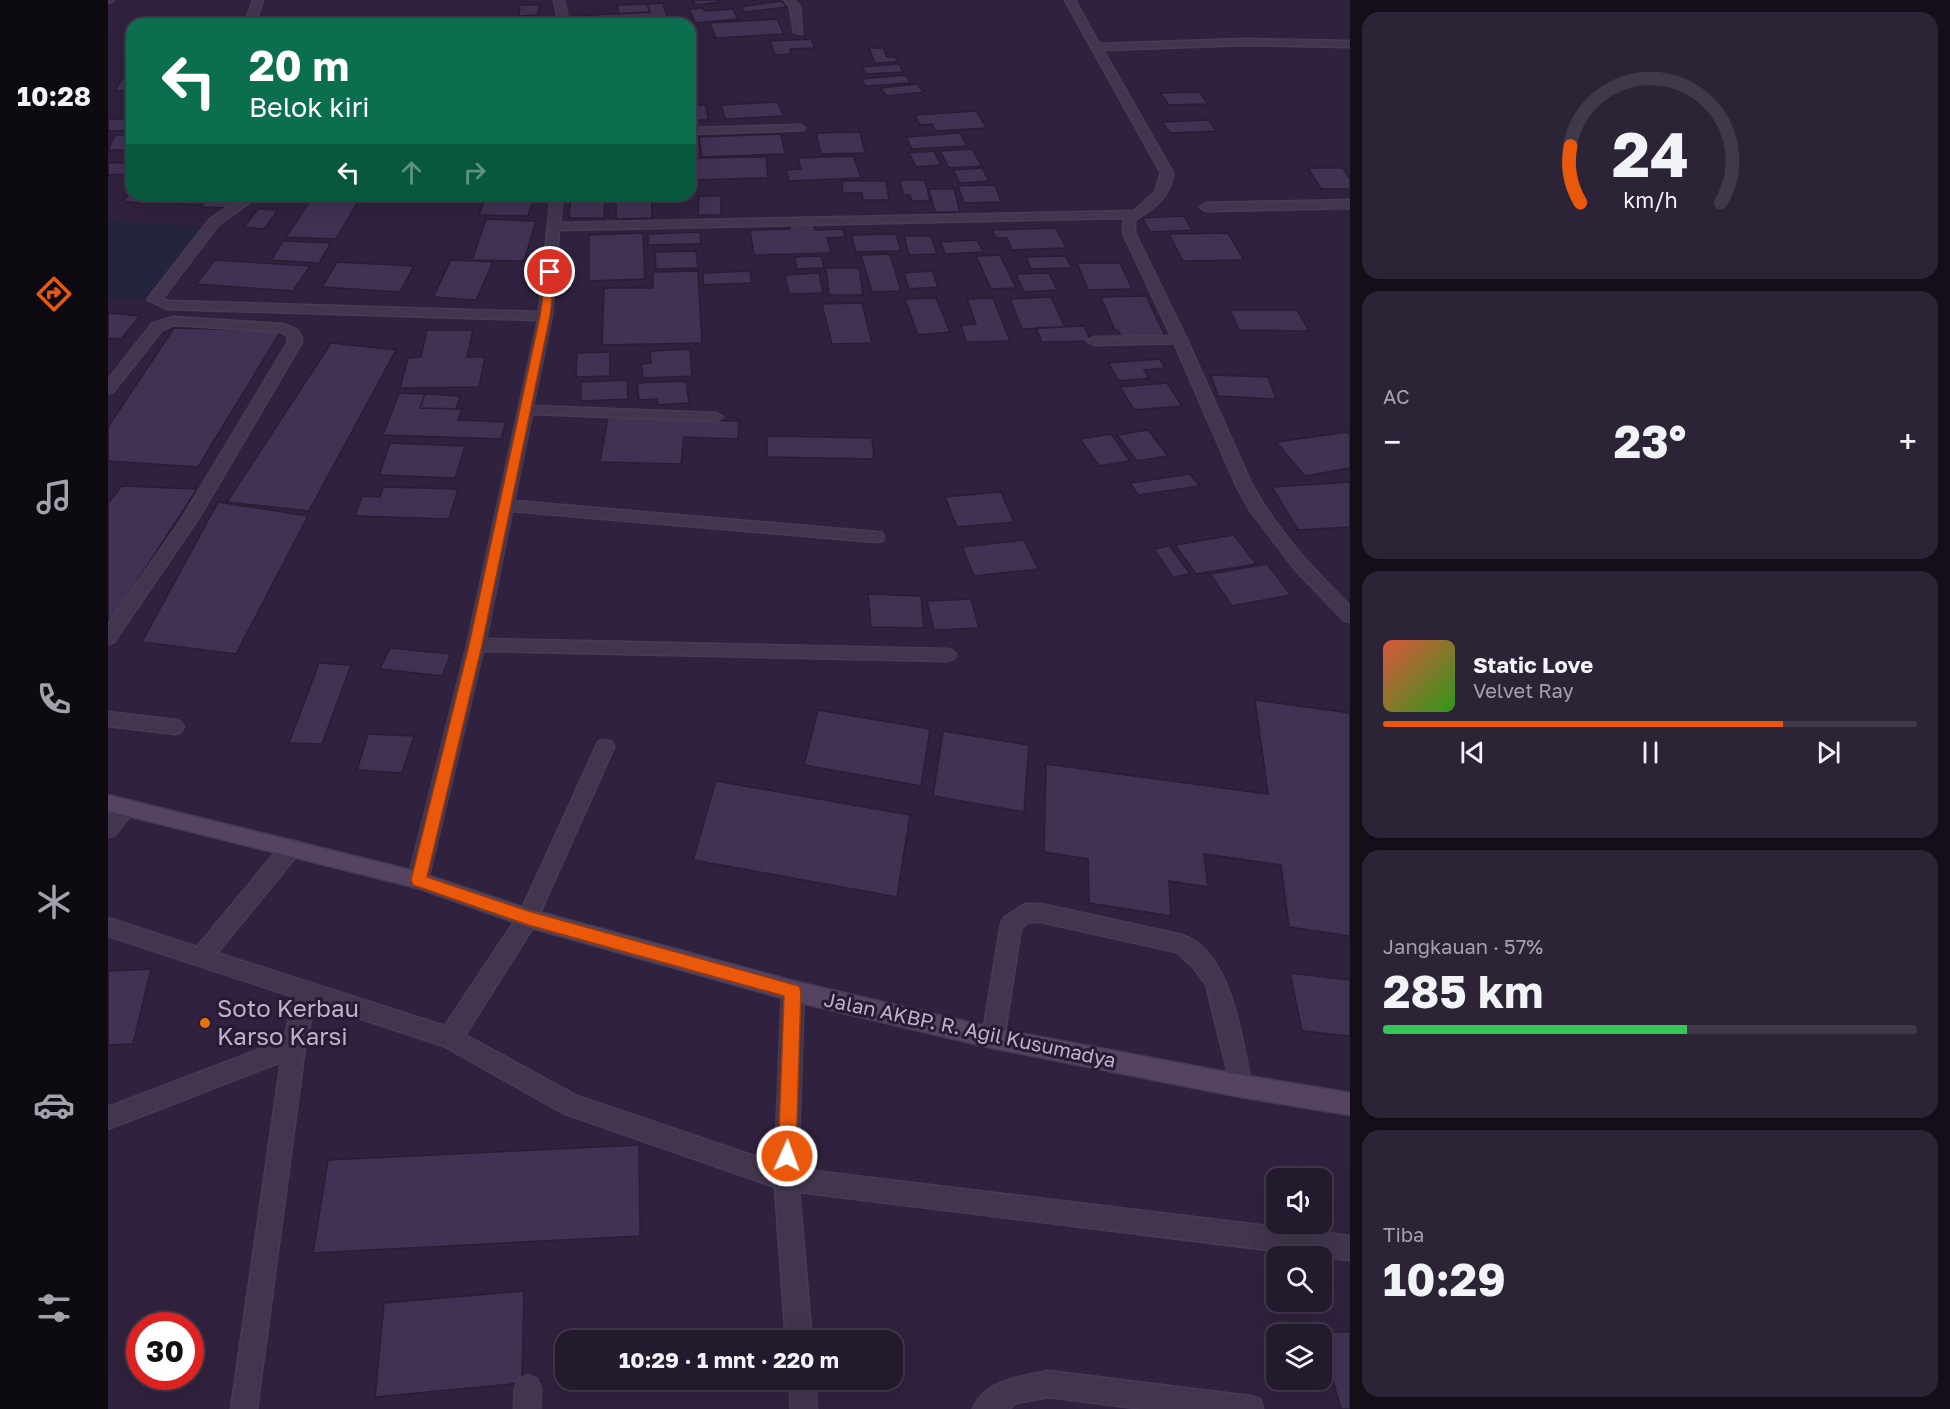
<!DOCTYPE html>
<html lang="id">
<meta charset="utf-8">
<style>
body{margin:0;font-family:"Golos Text",sans-serif;background:#2c2336;color:#f1f3f6;height:100vh;display:flex;flex-direction:column;font-size:22px;white-space:nowrap}
*{box-sizing:border-box;margin:0}
p{font-size:20px;color:#a3a1aa}
.icon{flex:none;width:33px;height:33px;fill:none;stroke:currentColor;stroke-width:2;stroke-linecap:round;stroke-linejoin:round}
.map{position:relative;flex:1;overflow:hidden}
.details{display:flex;flex-direction:column;gap:12px;padding:12px;background:#140e19;width:600px}
.details>*{flex:none}
.top-card{position:absolute;left:18px;top:18px;width:570px;height:183px;border-radius:18px;box-shadow:0 6px 24px #0002,0 0 0 2px #41384a;background:#0b6e4f;color:#fff;overflow:hidden}
.tools{position:absolute;left:1158px;top:1168px;display:grid;gap:12px}
.tools a{display:grid;place-items:center;width:66px;height:66px;border-radius:12px;background:#241a2e;box-shadow:0 6px 24px #0002,0 0 0 2px #41384a;font-size:30px}
.speed{position:absolute;left:18px;top:1312px;display:flex;gap:12px;font-size:30px;font-weight:700;text-align:center}
.speed>*{display:grid;place-content:center;width:78px;height:78px;border-radius:50%;background:#241a2e;box-shadow:0 6px 24px #0002,0 0 0 2px #41384a;line-height:1}
.speed .limit{border:9px solid #d22;background:#fff;color:#111}
.pin{position:absolute;display:grid;place-items:center;width:51px;height:51px;color:#fff;margin:-26px;border:3px solid #fff;border-radius:50%;box-shadow:0 2px 6px #0007}
.me{position:absolute;width:66px;margin:-33px;rotate:2deg;stroke-linejoin:round;filter:drop-shadow(0 0 4px #0008)}
.turn{display:flex;align-items:center;gap:21px;height:126px;padding:0 24px;font-size:27px}
.turn .icon{width:78px;height:78px;stroke-width:2.5}
.turn b{display:block;font-size:42px;line-height:51px}
.lanes{display:flex;align-items:center;height:57px;padding:0 24px;background:#0003;justify-content:center;gap:30px;direction:ltr}
.lanes .off{opacity:.35}
.big{font-size:45px;font-weight:700;line-height:1.1}
.details .card{flex:1;display:flex;flex-direction:column;justify-content:center;gap:9px;min-width:0;padding:0 21px;border-radius:18px;background:#2c2336}
.details .dial{align-items:center;gap:0}
.dial svg{height:156px;overflow:visible;fill:none;stroke:#41384a;stroke-width:7;stroke-linecap:round;text-anchor:middle}
.dial text{fill:#f1f3f6;stroke:none}
.song{display:flex;align-items:center;gap:18px}
.cover{width:72px;height:72px;border-radius:9px;background:linear-gradient(135deg,hsl(10 70% 55%),hsl(110 70% 35%))}
.played{height:6px;border-radius:3px;background:linear-gradient(90deg,#ea580c 75%,#41384a 75%)}
.keys{display:flex;justify-content:space-around;direction:ltr}
.heat{display:flex;justify-content:space-between;align-items:center;font-size:33px;direction:ltr}
.charge{height:9px;border-radius:4px;background:linear-gradient(90deg,#34c759 57%,#41384a 0)}
.trip{position:absolute;left:447px;top:1330px;width:348px;height:60px;border-radius:18px;background:#241a2e;box-shadow:0 6px 24px #0002,0 0 0 2px #41384a;font-weight:700;line-height:60px;text-align:center}
main{display:flex;flex:1;min-height:0}
.tab-bar{display:flex;flex-direction:column;width:108px;justify-content:space-around;align-items:center;background:#0e0a12;color:#a3a1aa}
.tab-bar .icon{width:42px;height:42px}
.tab-bar .on{color:#ea580c}
.tab-bar b{font-size:27px;color:#f1f3f6}
.map>svg:first-child{display:block}
.green{fill:#25243f}
.building{fill:#413153;stroke:#291d35;stroke-width:1.5}
.lines{fill:none;stroke-linecap:round;stroke-linejoin:round}
.lane-casing{stroke:#483c54;stroke-width:3}
.street-casing{stroke:#483c54;stroke-width:3}
.secondary-casing{stroke:#483c54;stroke-width:3}
.lane{fill:#42364e;fill-rule:evenodd}
.street{fill:#42364e;fill-rule:evenodd}
.secondary{fill:#544461;fill-rule:evenodd}
.route{fill:#ea580c;stroke:#983908;stroke-width:1.5}
.food-dot{fill:#e8710a;stroke:#271b33;stroke-width:2}
.labels{text-anchor:middle;stroke-width:6;stroke-linejoin:round;paint-order:stroke}
.street-label{font-size:20px;fill:#beb2c9;stroke:#271b33}
.near-poi-label{font-size:24px;fill:#beb2c9;stroke:#271b33;text-anchor:start}
</style>
<main>
<nav class="tab-bar">
<b>10:28</b>
<svg class="icon on" aria-label="directions" viewBox="0 0 24 24"><path d="M12 3l9 9-9 9-9-9zM9 14v-3h6M13 9l2 2-2 2"/></svg>
<svg class="icon" aria-label="music" viewBox="0 0 24 24"><path d="M9 18V5l10-2v13"/><circle cx="6" cy="18" r="3"/><circle cx="16" cy="16" r="3"/></svg>
<svg class="icon" aria-label="phone" viewBox="0 0 24 24"><path d="M5 4h4l2 5-3 2q2 4 5 5l2-3 5 2v4C11 20 4 13 5 4z"/></svg>
<svg class="icon" aria-label="climate" viewBox="0 0 24 24"><path d="M12 3v18M4 7l16 10M4 17L20 7"/></svg>
<svg class="icon" aria-label="car" viewBox="0 0 24 24"><path d="M5 17H2v-5l4-1 3-4h7l3 4 3 1v5h-3M9 17h6M6 11h13"/><circle cx="7" cy="17" r="2"/><circle cx="17" cy="17" r="2"/></svg>
<svg class="icon" aria-label="filters" viewBox="0 0 24 24"><path d="M4 7h16M4 17h16"/><circle cx="9" cy="7" r="2"/><circle cx="15" cy="17" r="2"/></svg>
</nav>
<div class="map">
<svg width="1242" height="1409" viewBox="0 0 1242 1409">
<rect width="100%" height="100%" fill="#30223e"/>
<path class="green" d="M 0,220 L 98,227 L 38,299 L 0,300 Z"/>
<path class="building" d="M 585,0 L 611,0 L 612,2 L 587,5 Z
M 673,1 L 679,7 L 637,12 L 632,7 Z
M 555,3 L 561,24 L 485,24 L 484,15 L 542,12 L 539,4 Z
M 539,4 L 542,12 L 511,14 L 509,5 Z
M 412,5 L 431,5 L 430,15 L 411,16 Z
M 595,8 L 596,11 L 625,9 L 630,19 L 587,23 L 581,9 Z
M 484,15 L 485,24 L 461,24 L 460,17 Z
M 669,19 L 676,34 L 608,38 L 602,23 Z
M 338,20 L 368,20 L 367,24 L 337,24 Z
M 703,39 L 707,48 L 682,49 L 683,54 L 667,55 L 662,41 Z
M 761,48 L 775,48 L 779,57 L 787,57 L 790,62 L 767,63 Z
M 791,64 L 795,72 L 758,74 L 754,67 Z
M 798,75 L 802,83 L 758,86 L 753,79 Z
M 15,77 L 24,77 L 24,91 L 7,91 Z
M 809,84 L 816,92 L 779,96 L 772,88 Z
M 1091,92 L 1100,104 L 1061,105 L 1052,93 Z
M 670,102 L 675,116 L 617,119 L 613,105 Z
M 598,105 L 600,120 L 582,120 L 582,106 Z
M 868,111 L 879,128 L 828,131 L 824,124 L 812,125 L 807,115 Z
M 0,119 L 24,119 L 24,130 L 0,131 Z
M 1100,120 L 1109,131 L 1062,133 L 1054,122 Z
M 752,132 L 757,153 L 713,154 L 708,133 Z
M 852,133 L 859,146 L 804,149 L 798,137 Z
M 673,134 L 677,154 L 594,157 L 591,137 Z
M 7,135 L 24,135 L 24,150 L 0,150 Z
M 864,149 L 874,166 L 841,168 L 832,151 Z
M 826,151 L 833,165 L 808,167 L 801,153 Z
M 745,156 L 753,178 L 681,181 L 678,170 L 693,169 L 690,158 Z
M 658,157 L 660,178 L 582,180 L 582,158 Z
M 24,162 L 18,174 L 0,175 L 0,163 Z
M 874,168 L 881,181 L 852,183 L 845,170 Z
M 1200,168 L 1235,168 L 1242,179 L 1242,189 L 1213,189 Z
M 792,180 L 817,180 L 822,201 L 804,201 L 802,195 L 795,195 Z
M 734,181 L 778,181 L 781,200 L 755,200 L 754,193 L 735,193 Z
M 887,185 L 893,202 L 856,203 L 850,186 Z
M 821,189 L 846,189 L 852,212 L 827,212 Z
M 24,192 L 24,195 L 47,195 L 38,204 L 14,201 Z
M 51,195 L 98,195 L 88,205 L 45,201 Z
M 101,195 L 129,195 L 121,208 L 93,207 Z
M 206,195 L 254,195 L 228,239 L 178,237 Z
M 508,195 L 544,195 L 544,218 L 508,219 Z
M 378,196 L 426,197 L 420,216 L 371,215 Z
M 591,196 L 613,196 L 613,215 L 590,215 Z
M 463,197 L 497,197 L 496,218 L 461,218 Z
M 150,209 L 170,210 L 156,229 L 136,227 Z
M 1076,216 L 1084,230 L 1042,232 L 1034,218 Z
M 378,219 L 428,221 L 416,261 L 364,260 Z
M 706,225 L 707,230 L 735,229 L 737,237 L 719,238 L 723,253 L 646,255 L 642,230 L 682,229 L 682,226 Z
M 948,228 L 958,248 L 904,250 L 899,238 L 888,238 L 884,230 Z
M 592,232 L 593,244 L 540,245 L 540,234 Z
M 535,233 L 537,279 L 481,281 L 481,235 Z
M 1120,233 L 1136,260 L 1075,261 L 1061,234 Z
M 788,234 L 793,251 L 748,252 L 743,235 Z
M 796,236 L 823,236 L 829,254 L 801,255 Z
M 869,240 L 875,252 L 838,254 L 832,242 Z
M 175,241 L 223,243 L 211,263 L 163,260 Z
M 588,251 L 590,268 L 548,269 L 547,252 Z
M 782,254 L 793,291 L 764,292 L 753,255 Z
M 892,255 L 908,288 L 883,289 L 868,256 Z
M 713,256 L 716,268 L 689,269 L 686,257 Z
M 958,256 L 963,268 L 923,269 L 918,257 Z
M 107,260 L 202,266 L 185,291 L 88,284 Z
M 343,260 L 385,262 L 368,300 L 325,297 Z
M 229,262 L 306,266 L 292,292 L 214,287 Z
M 969,263 L 1012,263 L 1024,289 L 980,290 Z
M 718,268 L 751,268 L 755,295 L 721,295 Z
M 590,271 L 594,343 L 494,345 L 496,288 L 545,288 L 545,272 Z
M 642,271 L 644,283 L 595,285 L 595,273 Z
M 824,271 L 830,287 L 801,289 L 796,273 Z
M 711,273 L 715,293 L 681,294 L 677,275 Z
M 941,273 L 949,290 L 916,292 L 908,274 Z
M 1038,296 L 1058,338 L 1014,339 L 1010,330 L 1007,330 L 993,297 Z
M 943,297 L 957,327 L 914,329 L 902,299 Z
M 828,298 L 842,332 L 810,335 L 797,299 Z
M 885,298 L 902,341 L 858,342 L 853,325 L 868,324 L 859,299 Z
M 754,303 L 764,343 L 724,344 L 714,304 Z
M 1122,310 L 1189,310 L 1201,331 L 1131,330 Z
M 0,313 L 32,316 L 13,339 L 0,338 Z
M 976,326 L 983,341 L 934,342 L 928,328 Z
M 66,328 L 173,331 L 90,467 L 0,461 L 0,427 Z
M 319,330 L 365,330 L 359,357 L 377,357 L 371,387 L 292,388 L 300,358 L 313,357 Z
M 223,343 L 288,350 L 201,511 L 119,502 Z
M 582,349 L 584,376 L 535,378 L 534,364 L 543,363 L 542,351 Z
M 502,352 L 502,376 L 468,377 L 469,353 Z
M 1052,359 L 1057,368 L 1036,370 L 1041,378 L 1011,381 L 1000,363 Z
M 1103,375 L 1160,377 L 1168,399 L 1110,396 Z
M 519,380 L 520,399 L 473,401 L 473,382 Z
M 578,381 L 581,403 L 550,405 L 549,399 L 531,400 L 529,383 Z
M 1059,383 L 1074,406 L 1026,410 L 1012,387 Z
M 291,393 L 317,394 L 312,408 L 354,409 L 350,420 L 398,422 L 393,439 L 275,435 Z
M 317,394 L 352,396 L 348,409 L 312,408 Z
M 500,417 L 631,421 L 630,439 L 576,437 L 573,464 L 492,462 Z
M 1040,430 L 1060,456 L 1029,461 L 1009,435 Z
M 1239,432 L 1242,435 L 1242,468 L 1197,476 L 1168,442 Z
M 1003,434 L 1022,461 L 991,466 L 972,439 Z
M 659,436 L 764,438 L 766,459 L 659,457 Z
M 282,443 L 357,446 L 347,478 L 271,475 Z
M 1082,474 L 1092,486 L 1030,495 L 1022,483 Z
M 1242,482 L 1242,527 L 1190,530 L 1164,487 Z
M 14,486 L 89,489 L 0,626 L 0,503 Z
M 275,487 L 350,489 L 341,519 L 247,516 L 254,496 L 272,497 Z
M 893,492 L 906,522 L 849,527 L 837,497 Z
M 110,502 L 200,516 L 128,654 L 34,642 Z
M 1126,535 L 1148,564 L 1088,574 L 1067,545 Z
M 916,540 L 930,569 L 866,576 L 854,547 Z
M 1062,546 L 1082,574 L 1065,577 L 1046,549 Z
M 1159,564 L 1183,595 L 1124,606 L 1102,574 Z
M 760,594 L 813,596 L 816,628 L 763,627 Z
M 863,599 L 871,628 L 826,630 L 819,601 Z
M 282,648 L 343,654 L 334,676 L 272,669 Z
M 211,663 L 243,665 L 214,744 L 181,743 Z
M 1147,700 L 1242,713 L 1242,936 L 1181,927 L 1173,865 L 1096,854 L 1100,887 L 1061,881 L 1063,916 L 981,903 L 980,859 L 936,852 L 938,764 L 1160,794 Z
M 710,710 L 822,729 L 813,786 L 696,765 Z
M 835,731 L 921,745 L 916,812 L 825,796 Z
M 260,734 L 306,736 L 294,773 L 249,770 Z
M 608,781 L 802,815 L 789,897 L 585,860 Z
M 43,969 L 25,1044 L 0,1045 L 0,971 Z
M 1182,973 L 1242,980 L 1242,1036 L 1194,1031 Z
M 531,1145 L 532,1236 L 205,1253 L 220,1160 Z
M 416,1291 L 414,1383 L 267,1397 L 276,1303 Z
M 1211,1332 L 1242,1332 L 1242,1409 L 1233,1409 Z"/>
<g class="lines">
<defs>
<path id="lane" d="M 65,317 L 174,324 C 185,327 194,330 194,342 L 90,519 L 6,642 L 0,644 L 0,625 L 75,517 L 180,342 L 180,336 L 173,332 L 66,325 L 54,330 L 5,392 L 0,393 L 0,380 L 44,324 Z
M 1072,336 L 1077,337 L 1079,340 L 1077,343 L 986,345 L 979,341 L 986,337 Z
M 0,712 L 67,720 L 73,722 L 76,727 L 73,732 L 67,734 L 0,726 Z
M 917,904 L 933,904 L 1074,935 C 1125,953 1133,1040 1144,1086 L 1141,1094 L 1133,1097 L 1125,1094 L 1098,984 L 1086,968 L 1068,952 L 933,922 L 921,922 L 913,928 L 896,1038 L 893,1045 L 885,1048 L 877,1045 L 874,1038 L 893,924 L 896,918 Z
M 198,983 L 206,986 L 209,993 L 197,1047 L 149,1409 L 123,1409 L 173,1062 L 0,1129 L 0,1107 L 176,1040 L 187,993 L 190,986 Z
M 941,1371 L 1142,1396 L 1152,1399 L 1155,1409 L 1035,1409 L 941,1397 L 908,1403 L 901,1409 L 865,1409 C 877,1380 914,1376 941,1371 Z"/>
<path id="street" d="M 0,0 L 6,0 L 1,3 Z
M 145,0 L 155,0 L 147,24 L 137,24 Z
M 446,0 L 456,0 L 461,24 L 451,24 Z
M 676,0 L 686,0 L 692,7 L 694,34 L 686,32 L 682,7 Z
M 957,0 L 967,0 L 991,44 L 1137,39 L 1242,41 L 1242,47 L 1137,45 L 995,50 L 1065,173 C 1063,196 1045,209 1027,220 L 1027,233 L 1079,340 L 1144,485 C 1169,531 1205,569 1242,606 L 1242,622 L 1236,620 L 1190,573 L 1142,510 L 1128,485 L 1065,340 L 1015,233 L 1016,218 L 451,230 L 444,316 L 425,406 L 608,413 L 615,417 L 608,421 L 424,414 L 406,501 L 768,532 L 774,533 L 776,537 L 774,541 L 768,542 L 404,511 L 378,639 L 839,649 L 845,651 L 848,655 L 845,659 L 839,661 L 375,651 L 320,880 L 317,886 L 310,888 L 303,886 L 300,880 L 359,645 L 430,320 L 59,309 L 40,300 L 41,297 L 102,219 L 138,195 L 152,195 L 110,225 L 54,299 L 61,301 L 431,312 L 443,195 L 455,195 L 452,223 L 1026,211 L 1047,192 L 1053,173 Z
M 692,125 L 697,128 L 696,130 L 582,134 L 582,128 Z
M 1242,200 L 1242,208 L 1098,211 L 1092,207 L 1098,203 Z
M 497,740 L 504,742 L 506,747 L 427,924 L 357,1035 L 469,1096 L 667,1163 L 674,991 L 677,984 L 685,981 L 693,984 L 696,991 L 690,1169 L 1242,1236 L 1242,1260 L 691,1192 L 704,1341 L 678,1341 L 667,1187 L 455,1113 L 336,1046 L 0,936 L 0,918 L 89,947 L 176,842 L 183,840 L 190,842 L 193,848 L 190,854 L 109,953 L 337,1026 L 412,913 L 488,747 L 490,742 Z
M 18,800 L 25,803 L 28,808 L 7,835 L 0,837 L 0,815 L 11,803 Z
M 420,1375 L 429,1379 L 433,1388 L 432,1409 L 406,1409 L 407,1388 L 411,1379 Z
M 681,1380 L 707,1380 L 709,1409 L 683,1409 Z"/>
<path id="secondary" d="M 0,795 L 310,872 L 420,909 L 685,981 L 885,1028 L 1133,1075 L 1242,1093 L 1242,1115 L 1133,1097 L 885,1048 L 685,1001 L 420,927 L 310,888 L 0,811 Z"/>
</defs>
<use href="#lane" class="lane-casing"/>
<use href="#street" class="street-casing"/>
<use href="#secondary" class="secondary-casing"/>
<use href="#lane" class="lane"/>
<use href="#street" class="street"/>
<use href="#secondary" class="secondary"/>
</g>
<path class="route" d="M 439,269 L 447,272 L 442,316 L 374,645 L 319,877 L 420,911 L 691,986 L 693,991 L 688,1156 L 685,1162 L 679,1165 L 672,1162 L 670,1156 L 676,996 L 420,925 L 305,885 L 303,880 L 361,645 L 432,316 Z"/>
<circle class="food-dot" cx="97" cy="1023" r="6"/>
<g class="labels">
<g class="street-label">
<text transform="translate(862 1030) rotate(12)" y="7">Jalan AKBP. R. Agil Kusumadya</text>
</g>
<g class="near-poi-label">
<text x="109" y="1017">Soto Kerbau<tspan x="109" dy="28">Karso Karsi</tspan></text>
</g>
</g>
</svg>
<div class="tools">
<a><svg class="icon" aria-label="sound" viewBox="0 0 24 24"><path d="M4 9h4l5-4v14l-5-4H4zM17 9q2 3 0 6"/></svg></a>
<a><svg class="icon" aria-label="search" viewBox="0 0 24 24"><circle cx="10" cy="10" r="6"/><path d="M15 15l6 6"/></svg></a>
<a><svg class="icon" aria-label="layers" viewBox="0 0 24 24"><path d="M12 4l9 5-9 5-9-5zM3 14l9 5 9-5"/></svg></a>
</div>
<div class="speed"><div class="limit">30</div></div>
<div class="pin" style="left:442px;top:272px;background:#d93025"><svg class="icon" aria-label="arrive" viewBox="0 0 24 24"><path d="M6 21V4h12l-3 4 3 4H6"/></svg></div>
<svg class="me" style="left:679px;top:1156px" viewBox="-20 -20 40 40"><circle r="17" fill="#ea580c" stroke="#fff" stroke-width="3"/><path d="M0-11L8 9 0 5-8 9z" fill="#fff"/></svg>
<div class="trip">10:29 · 1 mnt · 220 m</div>
<div class="top-card">
<div class="turn"><svg class="icon" aria-label="left" viewBox="0 0 24 24"><path d="M17 20v-9H6M10 6l-5 5 5 5"/></svg><div><b>20 m</b>Belok kiri</div></div>
<div class="lanes"><svg class="icon" aria-label="left" viewBox="0 0 24 24"><path d="M17 20v-9H6M10 6l-5 5 5 5"/></svg><svg class="icon off" aria-label="ahead" viewBox="0 0 24 24"><path d="M12 20V5M6 11l6-6 6 6"/></svg><svg class="icon off" aria-label="right" viewBox="0 0 24 24"><path d="M7 20v-9h11M14 6l5 5-5 5"/></svg></div>
</div>
</div>
<section class="details">
<div class="card dial"><svg viewBox="0 0 100 80">
<path d="M14 69A42 42 0 1 1 86 69"/>
<path d="M14 69A42 42 0 0 1 9 40" stroke="#ea580c"/>
<text x="50" y="56" font-size="32" font-weight="700">24</text>
<text x="50" y="72" font-size="11">km/h</text>
</svg></div>
<div class="card"><p>AC</p>
<div class="heat"><a>−</a><b class="big">23°</b><a>+</a></div>
</div>
<div class="card">
<div class="song"><i class="cover"></i><div><b>Static Love</b><p>Velvet Ray</p></div></div>
<div class="played"></div>
<div class="keys"><svg class="icon" aria-label="previous" viewBox="0 0 24 24"><path d="M18 5L8 12l10 7zM5 5v14"/></svg><svg class="icon" aria-label="pause" viewBox="0 0 24 24"><path d="M8 5v14M16 5v14"/></svg><svg class="icon" aria-label="next" viewBox="0 0 24 24"><path d="M6 5l10 7-10 7zM19 5v14"/></svg></div>
</div>
<div class="card"><p>Jangkauan · 57%</p><b class="big">285 km</b><div class="charge"></div></div>
<div class="card"><p>Tiba</p><b class="big">10:29</b></div>
</section>
</main>
